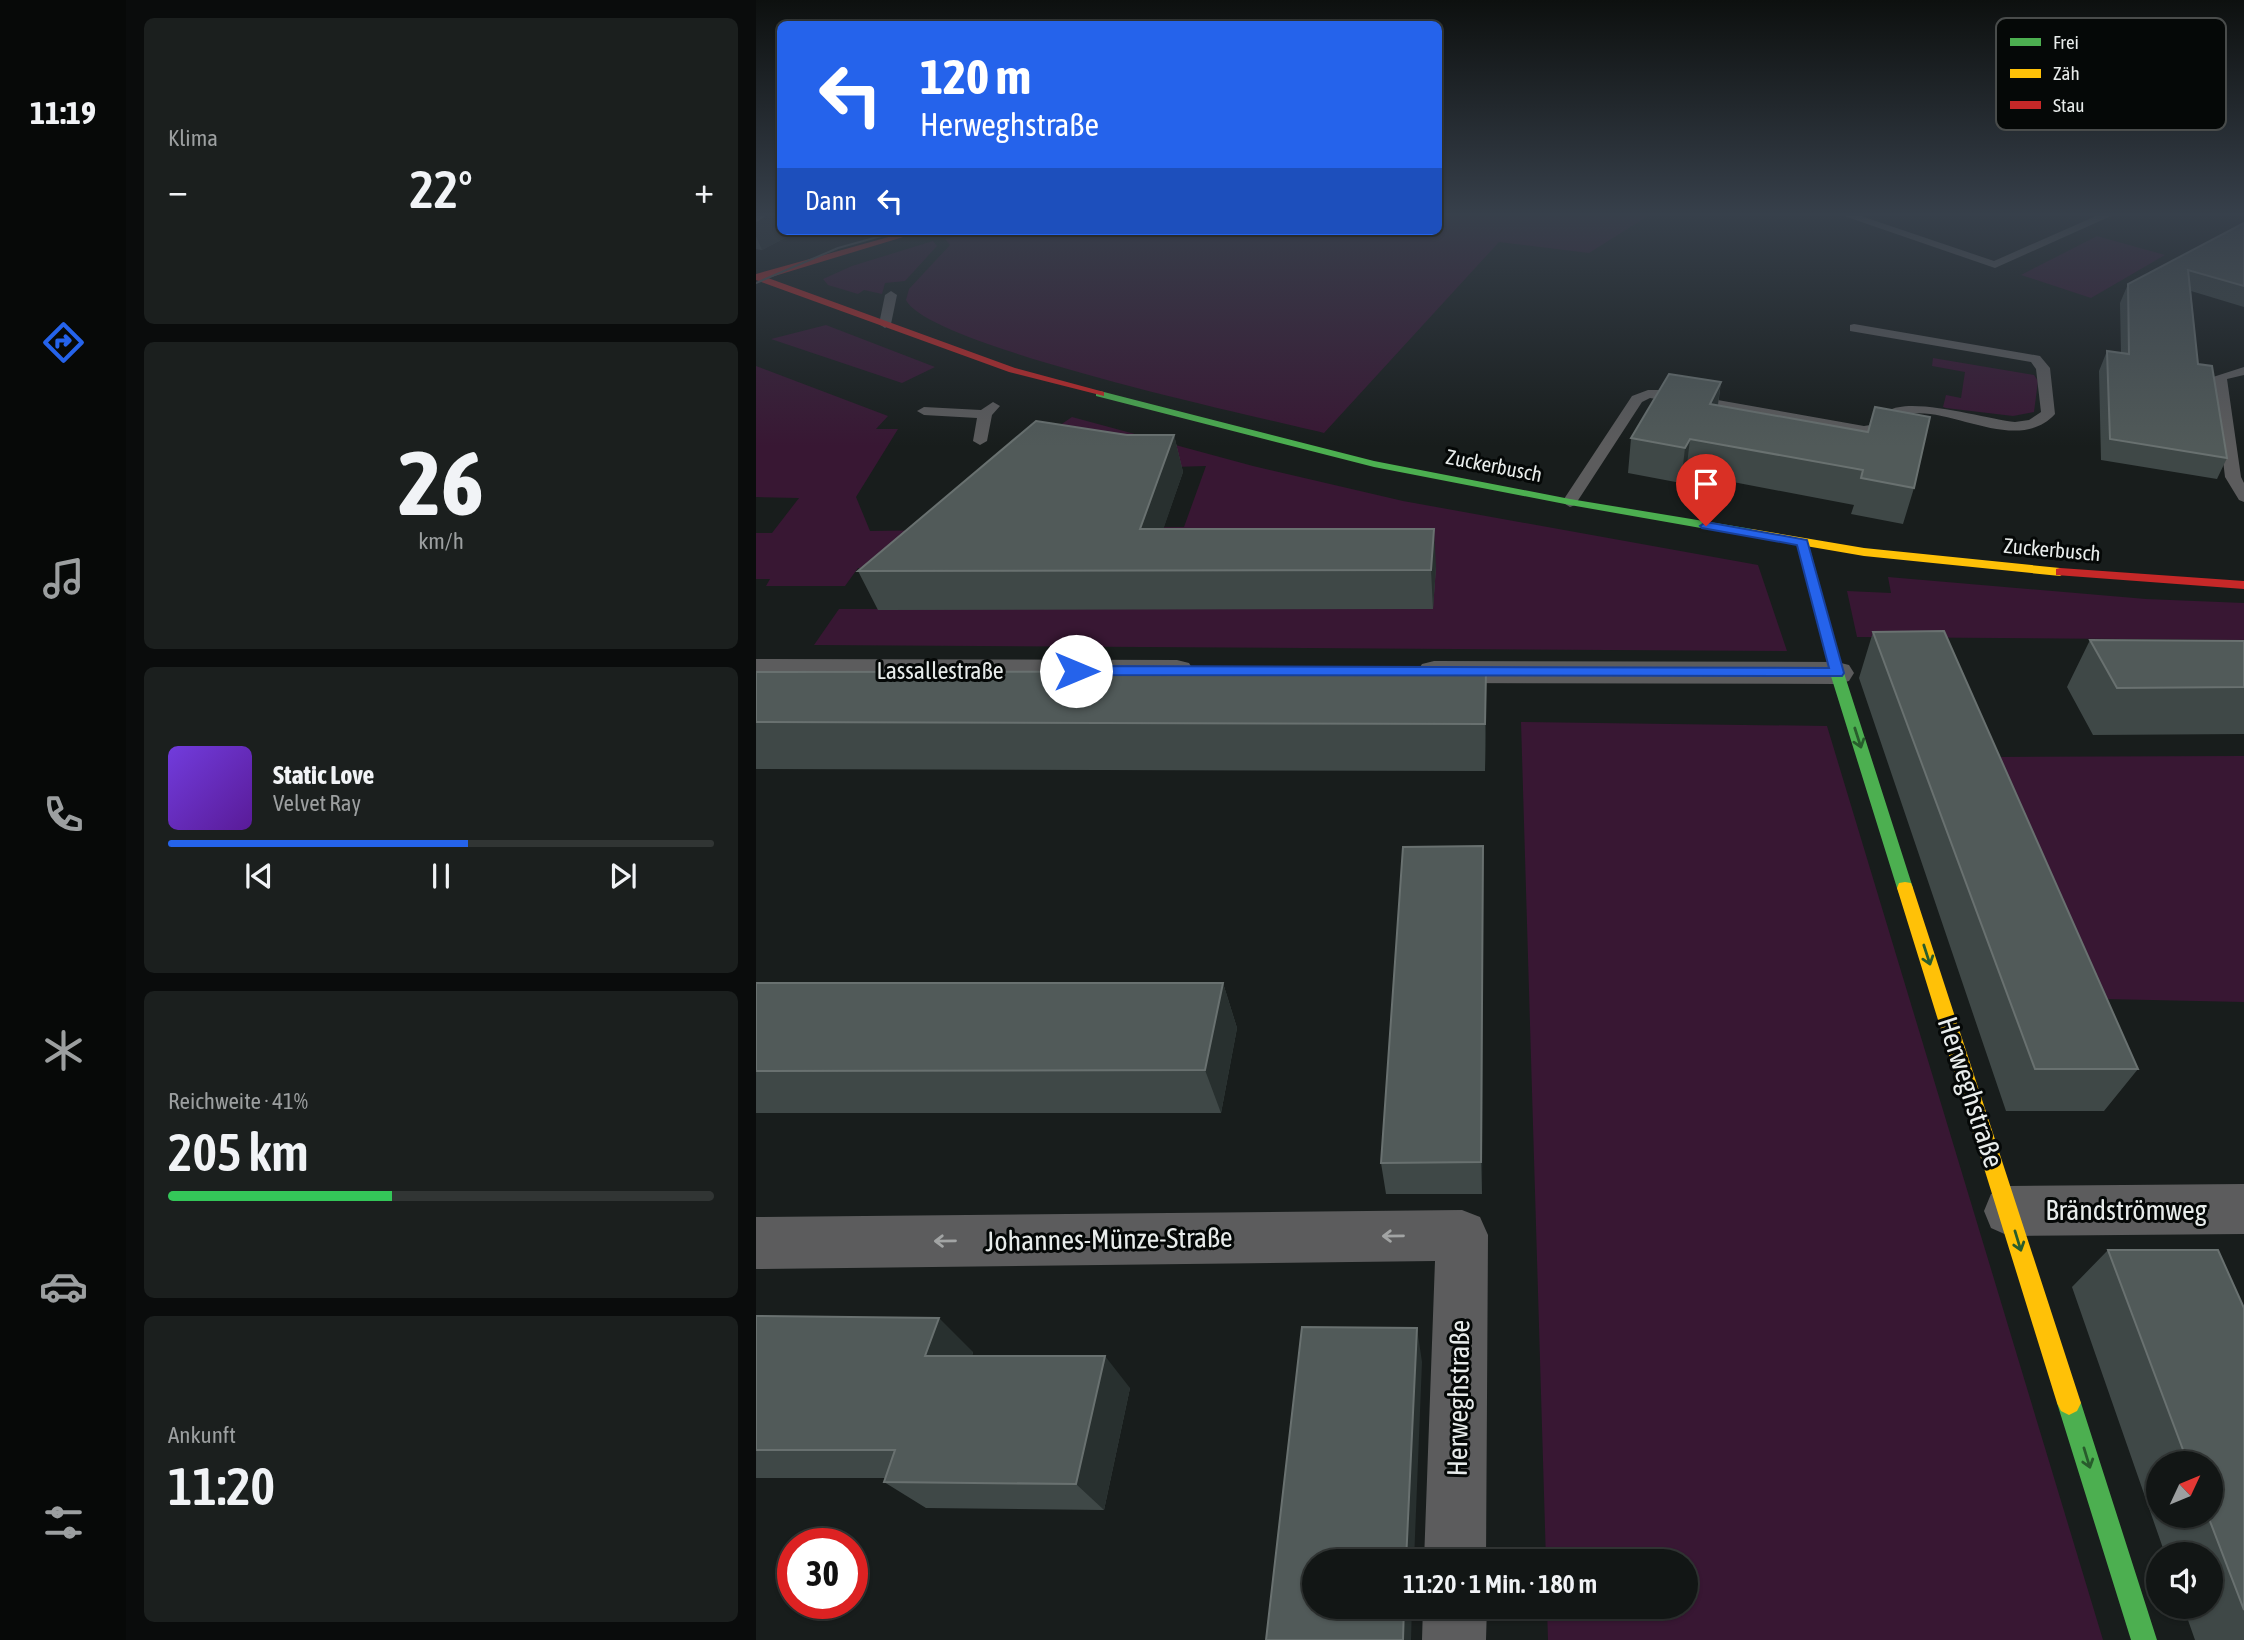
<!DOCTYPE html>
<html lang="de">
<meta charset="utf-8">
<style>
body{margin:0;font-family:"Asap Condensed",sans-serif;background:#1b1f1e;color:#f1f3f6;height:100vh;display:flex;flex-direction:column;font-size:26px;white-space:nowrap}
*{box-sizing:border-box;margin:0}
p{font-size:23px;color:#9c9fa0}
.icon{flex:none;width:38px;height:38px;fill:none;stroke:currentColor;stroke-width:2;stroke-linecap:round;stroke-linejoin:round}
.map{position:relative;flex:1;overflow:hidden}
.panel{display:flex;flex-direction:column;gap:18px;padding:18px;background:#0a0c0c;width:630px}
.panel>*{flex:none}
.banner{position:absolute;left:21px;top:21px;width:665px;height:214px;border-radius:10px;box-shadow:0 2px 5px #0004,0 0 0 2px #313534;background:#2563eb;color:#fff;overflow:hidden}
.needle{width:46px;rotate:46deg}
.controls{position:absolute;left:1390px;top:1451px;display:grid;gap:14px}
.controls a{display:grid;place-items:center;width:77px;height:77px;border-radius:50%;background:#121615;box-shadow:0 2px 5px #0004,0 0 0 2px #313534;font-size:35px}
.speed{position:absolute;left:21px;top:1528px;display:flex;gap:14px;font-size:35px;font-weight:700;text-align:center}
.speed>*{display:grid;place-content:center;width:91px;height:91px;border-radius:50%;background:#121615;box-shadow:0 2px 5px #0004,0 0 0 2px #313534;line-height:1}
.speed .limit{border:10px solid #d22;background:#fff;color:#111}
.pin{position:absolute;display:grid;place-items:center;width:60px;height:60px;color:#fff;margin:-72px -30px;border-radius:50% 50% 50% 0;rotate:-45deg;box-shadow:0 0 7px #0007}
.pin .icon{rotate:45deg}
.me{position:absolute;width:77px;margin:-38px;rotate:90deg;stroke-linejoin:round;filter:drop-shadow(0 0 5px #0008)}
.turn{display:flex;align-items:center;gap:24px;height:147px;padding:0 28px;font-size:32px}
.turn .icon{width:91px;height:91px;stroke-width:2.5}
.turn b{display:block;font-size:49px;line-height:60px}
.then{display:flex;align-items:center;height:66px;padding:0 28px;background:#0003;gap:14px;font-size:26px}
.big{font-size:52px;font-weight:600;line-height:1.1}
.panel .tile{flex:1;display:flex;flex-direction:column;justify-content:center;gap:10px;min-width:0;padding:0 24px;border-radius:10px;background:#1b1f1e}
.panel .dial{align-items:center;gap:0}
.dial b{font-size:91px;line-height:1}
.song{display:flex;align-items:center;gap:21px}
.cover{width:84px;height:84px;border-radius:10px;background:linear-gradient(135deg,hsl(260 70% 55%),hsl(270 70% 35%))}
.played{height:7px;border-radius:4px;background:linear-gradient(90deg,#2563eb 55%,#313534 55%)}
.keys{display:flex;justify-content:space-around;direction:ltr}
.heat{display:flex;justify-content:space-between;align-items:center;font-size:38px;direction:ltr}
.charge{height:10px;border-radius:5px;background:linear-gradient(90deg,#34c759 41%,#313534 0)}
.trip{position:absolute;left:546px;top:1549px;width:396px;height:70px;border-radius:35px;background:#121615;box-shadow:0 2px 5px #0004,0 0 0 2px #313534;font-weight:600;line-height:70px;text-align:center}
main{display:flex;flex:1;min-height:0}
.tabs{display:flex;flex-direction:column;width:126px;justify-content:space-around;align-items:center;background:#070908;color:#9c9fa0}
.tabs .icon{width:49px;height:49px}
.tabs .current{color:#2563eb}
.tabs b{font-size:32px;color:#f1f3f6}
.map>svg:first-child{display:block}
.green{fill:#381733}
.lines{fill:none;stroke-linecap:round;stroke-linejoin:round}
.lane{fill:#5c5c5d;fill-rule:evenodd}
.street{fill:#5c5c5d;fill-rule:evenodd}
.fast{fill:#4caf50;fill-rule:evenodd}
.slow{fill:#ffc107;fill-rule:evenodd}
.jam{fill:#c62828;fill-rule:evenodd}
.tram{stroke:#545657;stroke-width:2}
.wall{fill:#3f4847;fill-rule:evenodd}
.shaded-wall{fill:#28302f}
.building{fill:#515a59;stroke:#697170;stroke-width:2}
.oneway{stroke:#285c2c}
.oneway2{stroke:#a2a4a4}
.route{fill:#2563eb;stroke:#184099;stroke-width:2}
.labels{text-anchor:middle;stroke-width:6;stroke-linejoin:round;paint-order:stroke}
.far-street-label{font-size:21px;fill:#e8eceb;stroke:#050807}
.street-label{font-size:24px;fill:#e8eceb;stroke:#050807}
.near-street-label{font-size:28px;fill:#e8eceb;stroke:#050807}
.key{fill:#050807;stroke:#494c4b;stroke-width:2}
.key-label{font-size:19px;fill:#e8eceb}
</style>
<main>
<nav class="tabs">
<b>11:19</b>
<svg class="icon current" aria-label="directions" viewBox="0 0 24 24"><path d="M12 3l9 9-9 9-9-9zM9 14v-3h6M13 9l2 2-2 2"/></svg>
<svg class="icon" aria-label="music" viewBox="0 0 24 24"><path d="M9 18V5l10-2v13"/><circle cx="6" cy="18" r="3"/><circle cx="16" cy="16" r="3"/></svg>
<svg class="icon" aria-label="phone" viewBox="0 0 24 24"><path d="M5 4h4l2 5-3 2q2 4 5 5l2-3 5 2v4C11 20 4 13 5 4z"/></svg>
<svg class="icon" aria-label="climate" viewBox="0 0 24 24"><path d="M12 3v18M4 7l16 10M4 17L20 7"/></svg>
<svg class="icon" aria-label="car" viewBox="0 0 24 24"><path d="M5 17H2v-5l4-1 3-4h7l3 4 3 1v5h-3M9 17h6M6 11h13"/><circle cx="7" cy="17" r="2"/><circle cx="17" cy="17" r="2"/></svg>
<svg class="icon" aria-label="filters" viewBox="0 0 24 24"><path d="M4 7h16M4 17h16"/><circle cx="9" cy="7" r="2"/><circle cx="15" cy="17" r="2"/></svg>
</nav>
<section class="panel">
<div class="tile"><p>Klima</p>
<div class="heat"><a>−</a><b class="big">22°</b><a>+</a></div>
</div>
<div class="tile dial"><b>26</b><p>km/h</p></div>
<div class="tile">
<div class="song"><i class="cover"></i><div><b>Static Love</b><p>Velvet Ray</p></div></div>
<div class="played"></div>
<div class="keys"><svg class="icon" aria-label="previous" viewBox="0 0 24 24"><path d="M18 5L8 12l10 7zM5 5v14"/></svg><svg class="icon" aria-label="pause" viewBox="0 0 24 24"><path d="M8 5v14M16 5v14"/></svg><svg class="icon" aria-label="next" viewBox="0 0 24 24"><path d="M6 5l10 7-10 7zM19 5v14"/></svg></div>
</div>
<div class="tile"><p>Reichweite · 41%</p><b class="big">205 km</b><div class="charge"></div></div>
<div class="tile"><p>Ankunft</p><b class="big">11:20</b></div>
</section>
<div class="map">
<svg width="1488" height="1640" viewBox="0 0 1488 1640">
<rect width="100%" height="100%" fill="#181d1c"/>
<path class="green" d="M 683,216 L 892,216 L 833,253 L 743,242 L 568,433 C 503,417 172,346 150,300 L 153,289 L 194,245 L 189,239 L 225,231 L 682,231 Z
M 1341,236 L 1409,255 L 1335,298 L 1265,275 Z
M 177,241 L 181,246 L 149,281 L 129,283 L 126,294 L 108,290 L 102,294 L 72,285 L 67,279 L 96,266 Z
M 70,325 L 179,367 L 146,383 L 15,339 Z
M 1177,358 L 1278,375 L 1282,381 L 1278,412 L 1257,416 L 1190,408 L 1187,407 L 1190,395 L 1205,398 L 1209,372 L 1176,366 Z
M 0,366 L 132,416 L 120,429 L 142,429 L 100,497 L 114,531 L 428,527 L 450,466 L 384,468 L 272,447 L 316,417 L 497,466 L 647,501 L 1002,565 L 1031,651 L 58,645 L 83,609 L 676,609 L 679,567 L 102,568 L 89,586 L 10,586 L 14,579 L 0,579 L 0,533 L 16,533 L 43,498 L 0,497 Z
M 1132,577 L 1390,599 L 1488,603 L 1488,640 L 1101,637 L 1091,591 L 1135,593 Z
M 765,722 L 1071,726 L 1347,1640 L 792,1640 L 791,1607 L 929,1606 L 929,1561 L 790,1561 Z
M 1488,756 L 1488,1002 L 1349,999 L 1242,757 Z"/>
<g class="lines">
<path class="lane" d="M 1088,216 L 1105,216 L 1238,261 L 1340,216 L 1355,216 L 1239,268 Z
M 135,291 L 141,295 L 135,324 L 129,328 L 123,324 L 129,295 Z
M 1098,324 L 1284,356 L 1294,368 L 1299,414 C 1259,458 1184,398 1144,417 C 1138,419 1134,428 1129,432 L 1108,434 L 894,398 L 886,402 L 819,505 L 814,507 L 806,502 L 876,396 L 892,390 L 905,390 L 1108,426 L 1121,424 C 1125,421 1128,414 1132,411 C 1155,396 1230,419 1259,422 L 1273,420 L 1285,412 L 1280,369 L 1275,362 L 1094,331 L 1094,325 Z
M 1488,367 L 1488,375 L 1471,379 L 1485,477 L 1488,483 L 1488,502 L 1483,500 L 1469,477 L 1457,377 Z
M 237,402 L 244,406 L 236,415 L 231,441 L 224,445 L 217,441 L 221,418 L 168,415 L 161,411 L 168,407 L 225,410 Z"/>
<path class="street" d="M 0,659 L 421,660 L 433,663 L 438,671 L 433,679 L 421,682 L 0,681 Z
M 678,661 L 1081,662 L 1093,665 L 1098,673 L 1093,681 L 1081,684 L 678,683 L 666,680 L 661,672 L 666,664 Z
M 1488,1184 L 1488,1234 L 1253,1236 L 1235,1228 L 1228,1211 L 1235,1194 L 1253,1186 Z
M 706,1210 L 724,1217 L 732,1235 L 730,1561 L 668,1561 L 679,1261 L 0,1269 L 0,1217 Z
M 667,1606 L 731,1606 L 730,1640 L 666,1640 Z"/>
<path class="fast" d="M 344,391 L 618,461 L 814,499 L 996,529 L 1002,533 L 996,537 L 814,505 L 618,467 L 340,396 L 340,392 Z
M 1046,538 L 1052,542 L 1088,673 L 1157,888 L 1155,893 L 1143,893 L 1141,888 L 1074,673 L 1040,542 Z
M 1313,1391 L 1321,1395 L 1325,1403 L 1401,1640 L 1375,1640 L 1301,1403 L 1305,1395 Z"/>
<path class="slow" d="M 996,529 L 1108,548 L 1304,568 L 1310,572 L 1304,576 L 1108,556 L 992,536 L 992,530 Z
M 1149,882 L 1155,883 L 1157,888 L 1325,1403 L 1321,1411 L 1313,1415 L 1305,1411 L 1301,1403 L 1141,888 L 1143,883 Z"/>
<path class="jam" d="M 154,231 L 167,231 L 12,278 L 259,368 L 348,392 L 348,396 L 253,372 L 0,280 L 0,274 Z
M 1304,568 L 1488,581 L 1488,589 L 1300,575 L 1300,569 Z"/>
<path class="tram" d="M 0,283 L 82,248 L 143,231"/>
</g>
<path class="wall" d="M 0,216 L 24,231 L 42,231 L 6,250 L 0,249 Z
M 1488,223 L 1488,307 L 1435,291 L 1442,364 L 1471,458 L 1461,479 L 1345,460 L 1343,371 L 1351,351 L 1365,353 L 1364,303 L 1372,284 Z
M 965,382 L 962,406 L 1158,488 L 1147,524 L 1095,514 L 1098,505 L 930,473 L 925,483 L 872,473 L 875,438 Z
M 418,435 L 427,472 L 407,529 L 680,567 L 677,609 L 122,610 L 102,571 Z
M 1117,632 L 1382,1069 L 1348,1111 L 1250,1111 L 1103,678 Z
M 1334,640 L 1488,641 L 1488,734 L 1337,735 L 1311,687 Z
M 0,672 L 730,718 L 729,771 L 0,769 Z
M 727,883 L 726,1194 L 630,1194 L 625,1163 Z
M 0,983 L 467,983 L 481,1028 L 465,1113 L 0,1113 Z
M 1352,1250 L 1488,1308 L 1488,1640 L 1439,1640 L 1427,1606 L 1454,1606 L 1454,1554 L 1409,1554 L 1316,1287 ZM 1402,1463 L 1454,1463 L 1454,1516 L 1402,1516 Z
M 0,1316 L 217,1352 L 216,1356 L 374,1388 L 348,1510 L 170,1508 L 128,1482 L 130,1478 L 0,1478 Z"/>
<path class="shaded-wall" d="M 8,216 L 24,216 L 24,231 L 42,231 L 6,250 L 0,236 L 0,221 Z
M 965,382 L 960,416 L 954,404 Z
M 418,435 L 427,472 L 394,568 L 384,529 Z
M 934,439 L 930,473 L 925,483 L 929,448 Z
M 678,529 L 680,567 L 677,609 L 675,570 Z
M 730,671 L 730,718 L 729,771 L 729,724 Z
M 727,846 L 727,883 L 726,1194 L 725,1162 Z
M 467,983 L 481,1028 L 465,1113 L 449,1070 Z
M 183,1318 L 217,1352 L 205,1388 L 169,1356 Z
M 661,1328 L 666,1362 L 658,1561 L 650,1561 Z
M 349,1356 L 374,1388 L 348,1510 L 320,1484 Z
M 648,1606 L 656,1606 L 655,1640 L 647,1640 Z"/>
<path class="building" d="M 0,216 L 8,216 L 0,221 Z
M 1488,223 L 1488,286 L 1432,270 L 1442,364 L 1456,366 L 1471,458 L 1354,439 L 1351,351 L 1373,354 L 1372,284 Z
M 913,374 L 965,382 L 954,404 L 1112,432 L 1119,407 L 1174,417 L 1158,488 L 1105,478 L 1107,470 L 934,439 L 929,448 L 875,438 Z
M 280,421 L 371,435 L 418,435 L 384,529 L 678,529 L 675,570 L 102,571 Z
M 1188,631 L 1382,1069 L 1279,1069 L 1117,632 Z
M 1334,640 L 1488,641 L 1488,687 L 1361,688 Z
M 730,671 L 729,724 L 0,722 L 0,672 Z
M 727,846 L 725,1162 L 625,1163 L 647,847 Z
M 0,983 L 467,983 L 449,1070 L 0,1071 Z
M 1352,1250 L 1462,1250 L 1488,1308 L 1488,1610 L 1452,1516 L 1454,1516 L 1454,1463 L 1432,1463 Z
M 0,1316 L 183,1318 L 169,1356 L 349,1356 L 320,1484 L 128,1482 L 139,1450 L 0,1450 Z
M 546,1327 L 661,1328 L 650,1561 L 558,1561 L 558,1606 L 648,1606 L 647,1640 L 510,1640 Z"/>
<defs><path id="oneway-shaft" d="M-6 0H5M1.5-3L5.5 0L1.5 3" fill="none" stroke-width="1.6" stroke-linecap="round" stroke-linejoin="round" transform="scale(1.75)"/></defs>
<g class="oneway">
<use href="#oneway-shaft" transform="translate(1102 738) rotate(72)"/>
<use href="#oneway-shaft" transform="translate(1171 955) rotate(72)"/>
<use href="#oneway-shaft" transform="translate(1262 1241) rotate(73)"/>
<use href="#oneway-shaft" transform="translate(1331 1458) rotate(73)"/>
</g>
<g class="oneway2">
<use href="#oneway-shaft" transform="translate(637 1236) rotate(179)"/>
<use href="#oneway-shaft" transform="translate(189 1241) rotate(179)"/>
</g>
<linearGradient id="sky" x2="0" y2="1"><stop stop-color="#0d100f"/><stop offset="0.48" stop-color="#37404b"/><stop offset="1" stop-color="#37404b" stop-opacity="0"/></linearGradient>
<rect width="1488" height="446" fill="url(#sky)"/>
<path class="route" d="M 950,522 L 1051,540 L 1088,673 L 1086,676 L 320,675 L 313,671 L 320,666 L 1073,668 L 1041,545 L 946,528 L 944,526 Z"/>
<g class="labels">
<g class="far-street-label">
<text transform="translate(738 466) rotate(11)" y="7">Zuckerbusch</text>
<text transform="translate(1296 550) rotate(5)" y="7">Zuckerbusch</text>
</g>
<g class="street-label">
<text x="184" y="679">Lassallestraße</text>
</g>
<g class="near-street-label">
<text transform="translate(1215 1092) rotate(72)" y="10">Herweghstraße</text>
<text x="1370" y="1220">Brändströmweg</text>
<text transform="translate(353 1239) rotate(-1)" y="10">Johannes-Münze-Straße</text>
<text transform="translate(702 1398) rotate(-89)" y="10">Herweghstraße</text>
</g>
</g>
<rect x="1240" y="18" width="230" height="112" rx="10" class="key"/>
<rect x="1254" y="38" width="31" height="8" fill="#4caf50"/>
<rect x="1254" y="69" width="31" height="9" fill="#ffc107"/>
<rect x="1254" y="101" width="31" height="8" fill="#c62828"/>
<g class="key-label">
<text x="1297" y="49">Frei</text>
<text x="1297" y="80">Zäh</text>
<text x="1297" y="112">Stau</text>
</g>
</svg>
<div class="controls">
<a><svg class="needle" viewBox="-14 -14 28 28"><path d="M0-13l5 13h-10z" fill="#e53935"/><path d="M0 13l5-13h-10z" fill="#9c9fa0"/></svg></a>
<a><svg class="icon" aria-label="sound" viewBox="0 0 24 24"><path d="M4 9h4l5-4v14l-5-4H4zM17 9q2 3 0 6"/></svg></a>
</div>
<div class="speed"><div class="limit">30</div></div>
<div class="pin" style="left:950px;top:526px;background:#d93025"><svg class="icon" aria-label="arrive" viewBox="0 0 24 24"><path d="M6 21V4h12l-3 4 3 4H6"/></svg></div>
<svg class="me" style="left:320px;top:671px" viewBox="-20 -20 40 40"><circle r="19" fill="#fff"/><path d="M0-13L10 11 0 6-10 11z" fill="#2563eb"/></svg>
<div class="trip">11:20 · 1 Min. · 180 m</div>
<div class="banner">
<div class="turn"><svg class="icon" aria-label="left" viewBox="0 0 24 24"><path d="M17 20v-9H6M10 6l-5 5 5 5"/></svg><div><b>120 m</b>Herweghstraße</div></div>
<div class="then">Dann<svg class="icon" aria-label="left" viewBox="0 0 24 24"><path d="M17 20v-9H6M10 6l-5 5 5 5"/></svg></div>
</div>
</div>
</main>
